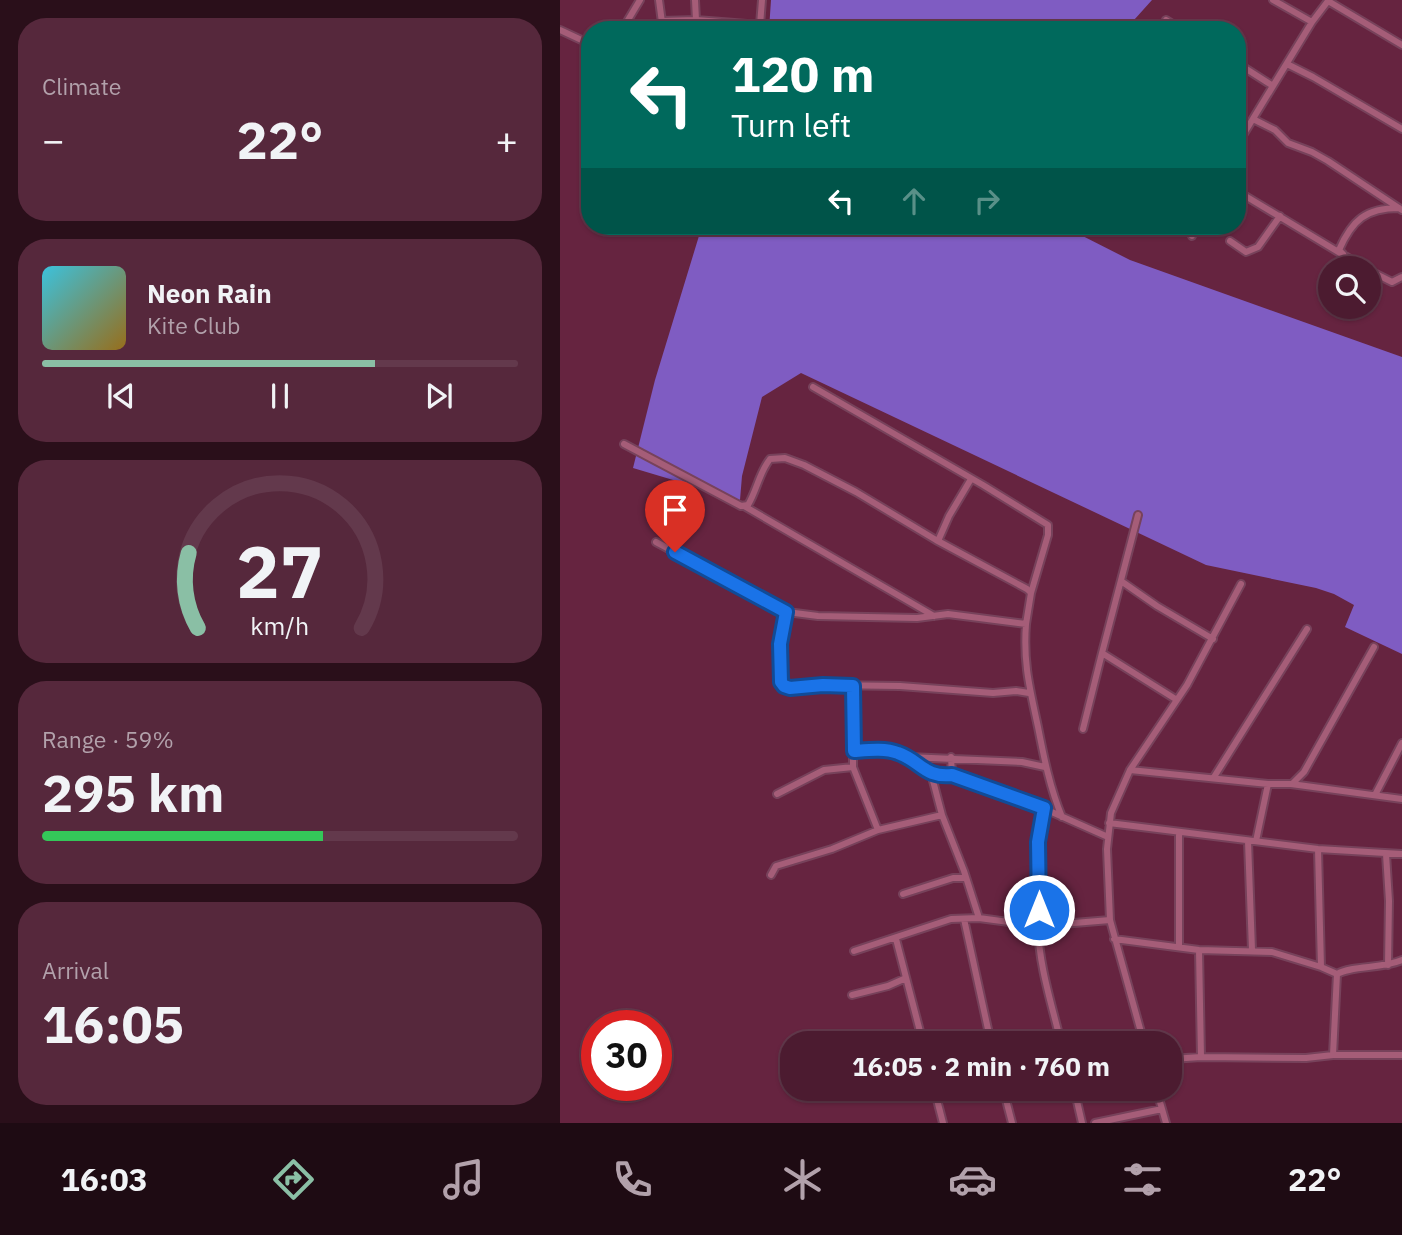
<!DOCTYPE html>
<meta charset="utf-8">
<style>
body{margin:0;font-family:"IBM Plex Sans",sans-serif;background:#56283c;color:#f1f3f6;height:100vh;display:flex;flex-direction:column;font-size:26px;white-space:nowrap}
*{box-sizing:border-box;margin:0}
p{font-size:23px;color:#b2a1ab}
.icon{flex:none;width:38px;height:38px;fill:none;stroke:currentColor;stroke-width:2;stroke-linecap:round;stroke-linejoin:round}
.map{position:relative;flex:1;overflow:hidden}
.side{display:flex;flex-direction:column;gap:18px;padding:18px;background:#2a0f1a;width:560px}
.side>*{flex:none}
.top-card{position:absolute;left:21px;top:21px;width:665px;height:214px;border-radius:28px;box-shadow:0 2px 5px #0004,0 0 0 2px #63394c;background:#00695c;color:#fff;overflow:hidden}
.fabs{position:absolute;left:758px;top:256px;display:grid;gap:14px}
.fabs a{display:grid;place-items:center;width:63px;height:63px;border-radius:50%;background:#4c1b30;box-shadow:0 2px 5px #0004,0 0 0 2px #63394c;font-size:35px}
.speed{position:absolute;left:21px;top:1010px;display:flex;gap:14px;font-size:35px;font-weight:700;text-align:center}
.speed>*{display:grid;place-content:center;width:91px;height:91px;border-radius:50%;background:#4c1b30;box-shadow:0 2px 5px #0004,0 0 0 2px #63394c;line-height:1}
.speed .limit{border:10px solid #d22;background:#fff;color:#111}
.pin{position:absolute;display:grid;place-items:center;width:60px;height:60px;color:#fff;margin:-72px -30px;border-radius:50% 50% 50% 0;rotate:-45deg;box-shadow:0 0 7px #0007}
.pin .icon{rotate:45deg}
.me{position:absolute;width:77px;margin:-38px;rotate:0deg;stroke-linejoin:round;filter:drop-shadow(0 0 5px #0008)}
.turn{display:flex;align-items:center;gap:24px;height:147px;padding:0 35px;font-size:32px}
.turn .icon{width:91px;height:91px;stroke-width:2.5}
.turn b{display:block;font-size:49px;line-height:60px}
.lanes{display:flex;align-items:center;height:66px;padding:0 35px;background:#0003;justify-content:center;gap:35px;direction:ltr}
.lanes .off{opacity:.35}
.big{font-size:52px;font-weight:700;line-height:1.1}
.side .widget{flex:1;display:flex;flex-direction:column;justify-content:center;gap:10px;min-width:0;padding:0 24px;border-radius:28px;background:#56283c}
.side .dial{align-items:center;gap:0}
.dial svg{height:182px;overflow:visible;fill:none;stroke:#63394c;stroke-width:7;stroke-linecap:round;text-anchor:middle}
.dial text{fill:#f1f3f6;stroke:none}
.song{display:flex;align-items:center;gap:21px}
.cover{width:84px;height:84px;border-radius:10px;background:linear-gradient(135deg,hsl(190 70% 55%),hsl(40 70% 35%))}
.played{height:7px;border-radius:4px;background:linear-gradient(90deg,#8abfa5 70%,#63394c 70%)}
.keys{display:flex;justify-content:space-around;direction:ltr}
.heat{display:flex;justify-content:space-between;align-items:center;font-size:38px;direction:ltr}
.charge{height:10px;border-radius:5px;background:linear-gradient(90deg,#34c759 59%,#63394c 0)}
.trip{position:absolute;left:220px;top:1031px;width:402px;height:70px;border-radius:28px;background:#4c1b30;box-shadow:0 2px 5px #0004,0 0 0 2px #63394c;font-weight:700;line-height:70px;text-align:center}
.dock{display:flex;height:112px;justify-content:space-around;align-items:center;background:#1e0b13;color:#b2a1ab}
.dock .icon{width:49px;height:49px}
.dock .current{color:#8abfa5}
.dock b{font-size:32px;color:#f1f3f6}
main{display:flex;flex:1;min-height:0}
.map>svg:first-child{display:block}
.forest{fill:#7f5cc2}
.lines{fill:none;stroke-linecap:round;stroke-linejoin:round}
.minor-casing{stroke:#77425b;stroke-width:10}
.minor{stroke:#a55d78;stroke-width:6}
.route-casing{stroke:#114b97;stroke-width:18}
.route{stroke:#1a73e8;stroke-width:12}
</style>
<main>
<section class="side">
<div class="widget"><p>Climate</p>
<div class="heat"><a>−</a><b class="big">22°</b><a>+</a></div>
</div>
<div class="widget">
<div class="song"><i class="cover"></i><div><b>Neon Rain</b><p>Kite Club</p></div></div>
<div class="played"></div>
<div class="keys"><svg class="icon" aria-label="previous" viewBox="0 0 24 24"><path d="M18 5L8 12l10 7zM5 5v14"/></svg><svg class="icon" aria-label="pause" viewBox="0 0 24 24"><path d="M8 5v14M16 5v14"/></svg><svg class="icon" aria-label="next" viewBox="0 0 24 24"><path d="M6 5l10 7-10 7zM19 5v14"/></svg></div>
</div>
<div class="widget dial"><svg viewBox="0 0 100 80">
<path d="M14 69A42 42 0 1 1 86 69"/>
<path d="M14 69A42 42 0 0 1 10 36" stroke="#8abfa5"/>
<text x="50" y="56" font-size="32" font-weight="700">27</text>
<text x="50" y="72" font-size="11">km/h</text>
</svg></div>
<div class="widget"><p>Range · 59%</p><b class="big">295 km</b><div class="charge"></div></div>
<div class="widget"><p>Arrival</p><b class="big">16:05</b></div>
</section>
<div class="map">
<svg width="842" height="1123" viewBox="0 0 842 1123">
<rect width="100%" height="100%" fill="#662440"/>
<path class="forest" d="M 211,0 L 592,0 L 565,30 L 209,30 Z
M 142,226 L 503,226 L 570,260 L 842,357 L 842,654 L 785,627 L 794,605 L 774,594 L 756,588 L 646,565 L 241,373 L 202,397 L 182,476 L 180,500 L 73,468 L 95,380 Z"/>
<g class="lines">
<defs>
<path id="minor" d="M 99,0 L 103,30
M 135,0 L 136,20
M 606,20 L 622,30
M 102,21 L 136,20 L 200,25 L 202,0
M 752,22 L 768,1 L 842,45
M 0,30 L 30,44
M 62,30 L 80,0
M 677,63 L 713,86
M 727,64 L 753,77 L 842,129
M 693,119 L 715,130 L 728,143 L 752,152 L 768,161 L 842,210
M 677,145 L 752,22 L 713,0
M 677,191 L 805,268
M 632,236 L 636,226
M 670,241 L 686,252 L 698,247 L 720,216
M 783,254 L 779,250 C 792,220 806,208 839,208
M 808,270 L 832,282 L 842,277
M 253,387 L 423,485 L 488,525 L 488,535 L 471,593
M 64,444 L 181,506 L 188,505 C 197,490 199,473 210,459 L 225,458 L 244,465 L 296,492 L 376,540 L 467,589 L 471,593 L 466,624
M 184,506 L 374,616
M 378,541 L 389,516 L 411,479
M 96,542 L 227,612 L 258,616 L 357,618 L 388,614 L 466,624 C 463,664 470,689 478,727 C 484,758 490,788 502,817
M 561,581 L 597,606 L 653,639
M 227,612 L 220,644 L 221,682 L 227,687 L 265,685 L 340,686 L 433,693 L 456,691 L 469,693
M 542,653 L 578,515
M 293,686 L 293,767 L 318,830 L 382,815 L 404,871 L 419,918
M 523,729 L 542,653 L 617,700
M 294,751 C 308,750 325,748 338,753 C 361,761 364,778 392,775 L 476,805 L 548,837
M 348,757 L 462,762 L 485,767
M 391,757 L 392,775
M 570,770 L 708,784 L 731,784 L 842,799
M 371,773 L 382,815
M 654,777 L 747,629
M 733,783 L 744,772 L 814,647
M 217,794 L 264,770 L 293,767
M 815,795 L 842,743
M 484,808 C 478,847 477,887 478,927 C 479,966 492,1005 501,1043
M 549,823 L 758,849 L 842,854
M 619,832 L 619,946
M 688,841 L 692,950
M 696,841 L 708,784
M 758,849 L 761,967
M 826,854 L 829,901 L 828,965
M 211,875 L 216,866 L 272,849 L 318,830
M 343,894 L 393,878 L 406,878
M 404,919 L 431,1043
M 336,939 L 363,1043
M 554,939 L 639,950 L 712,952 L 761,967 L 777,974
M 639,950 L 641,1057
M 294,951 L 391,919 L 419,918 L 478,926 L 550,920
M 292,995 L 328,986 L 346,978
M 584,1043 L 550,920 L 547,849 L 551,813 L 570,770 L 627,685 L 681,584
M 773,1055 L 777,974 C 793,965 822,969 842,960
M 611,1059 L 641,1057 L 746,1058 L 773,1055 L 842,1055
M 374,1088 L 383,1123
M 443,1088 L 452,1123
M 514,1088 L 522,1123
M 596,1088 L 606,1123
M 535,1123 L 602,1109"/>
</defs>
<use href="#minor" class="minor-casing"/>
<use href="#minor" class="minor"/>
</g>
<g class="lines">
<defs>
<path id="route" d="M 115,552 L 226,612 L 220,644 L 221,682 L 224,686 L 230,688 L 263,685 L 293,686 L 294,751 C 308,750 325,748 338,753 C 361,761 364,778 392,775 L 484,808 L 478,842 L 479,910"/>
</defs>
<use href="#route" class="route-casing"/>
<use href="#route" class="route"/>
</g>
</svg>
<div class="fabs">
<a><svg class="icon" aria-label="search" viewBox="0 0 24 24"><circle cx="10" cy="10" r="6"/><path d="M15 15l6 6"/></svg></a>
</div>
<div class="speed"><div class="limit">30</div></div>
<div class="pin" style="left:115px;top:552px;background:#d93025"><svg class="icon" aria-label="arrive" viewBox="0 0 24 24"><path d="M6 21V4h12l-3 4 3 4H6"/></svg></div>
<svg class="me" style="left:479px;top:910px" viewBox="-20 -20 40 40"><circle r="17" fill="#1a73e8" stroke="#fff" stroke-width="3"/><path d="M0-11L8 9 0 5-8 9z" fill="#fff"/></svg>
<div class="trip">16:05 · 2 min · 760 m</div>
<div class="top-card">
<div class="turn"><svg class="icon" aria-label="left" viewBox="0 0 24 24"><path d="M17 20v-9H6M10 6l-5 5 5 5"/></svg><div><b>120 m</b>Turn left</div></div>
<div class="lanes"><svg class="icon" aria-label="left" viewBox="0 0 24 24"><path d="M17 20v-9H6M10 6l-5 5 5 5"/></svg><svg class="icon off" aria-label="ahead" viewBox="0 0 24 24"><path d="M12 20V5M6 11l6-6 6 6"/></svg><svg class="icon off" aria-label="right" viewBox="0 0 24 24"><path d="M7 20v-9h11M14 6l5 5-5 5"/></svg></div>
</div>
</div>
</main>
<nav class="dock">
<b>16:03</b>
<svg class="icon current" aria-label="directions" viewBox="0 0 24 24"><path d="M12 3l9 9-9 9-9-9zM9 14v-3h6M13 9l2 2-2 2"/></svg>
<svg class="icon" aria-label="music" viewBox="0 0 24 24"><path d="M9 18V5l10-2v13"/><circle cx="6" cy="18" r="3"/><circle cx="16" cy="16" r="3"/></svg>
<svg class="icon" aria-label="phone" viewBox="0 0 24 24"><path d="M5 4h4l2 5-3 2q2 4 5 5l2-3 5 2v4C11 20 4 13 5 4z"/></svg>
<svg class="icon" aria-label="climate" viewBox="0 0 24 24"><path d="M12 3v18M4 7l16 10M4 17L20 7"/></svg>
<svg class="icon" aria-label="car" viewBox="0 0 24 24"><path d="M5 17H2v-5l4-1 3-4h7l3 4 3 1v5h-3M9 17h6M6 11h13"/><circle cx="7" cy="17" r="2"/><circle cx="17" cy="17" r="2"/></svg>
<svg class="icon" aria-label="filters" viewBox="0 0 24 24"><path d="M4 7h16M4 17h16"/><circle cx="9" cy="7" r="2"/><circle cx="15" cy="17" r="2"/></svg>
<b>22°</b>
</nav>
